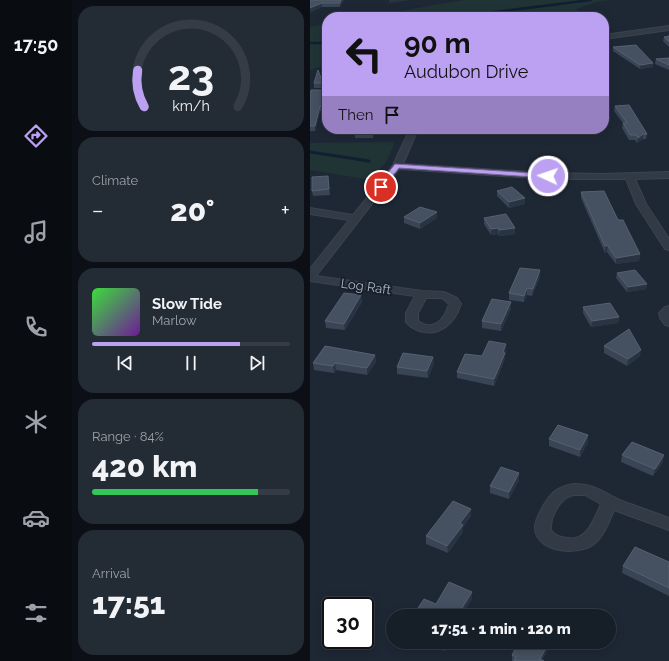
<!DOCTYPE html>
<meta charset="utf-8">
<style>
body{margin:0;font-family:Raleway,sans-serif;background:#232b34;color:#f1f3f6;height:100vh;display:flex;flex-direction:column;font-size:15px;white-space:nowrap}
*{box-sizing:border-box;margin:0}
p{font-size:13px;color:#9ea2a8}
.icon{flex:none;width:22px;height:22px;fill:none;stroke:currentColor;stroke-width:2;stroke-linecap:round;stroke-linejoin:round}
.map{position:relative;flex:1;overflow:hidden}
.panel{display:flex;flex-direction:column;gap:6px;padding:6px;background:#0c1016;width:238px}
.panel>*{flex:none}
.guide{position:absolute;left:12px;top:12px;width:287px;height:122px;border-radius:16px;box-shadow:0 2px 10px #0003,0 0 0 1px #353c45;background:#bca0f2;color:#111;overflow:hidden}
.speed{position:absolute;left:12px;top:597px;display:flex;gap:8px;font-size:20px;font-weight:700;text-align:center}
.speed>*{display:grid;place-content:center;width:52px;height:52px;border-radius:50%;background:#161e28;box-shadow:0 2px 10px #0003,0 0 0 1px #353c45;line-height:1}
.speed .limit{border:2px solid #111;border-radius:6px;background:#fff;color:#111}
.pin{position:absolute;display:grid;place-items:center;width:34px;height:34px;color:#fff;margin:-17px;border:2px solid #fff;border-radius:50%;box-shadow:0 1px 4px #0007}
.me{position:absolute;width:44px;margin:-22px;rotate:273deg;stroke-linejoin:round;filter:drop-shadow(0 0 3px #0008)}
.turn{display:flex;align-items:center;gap:14px;height:84px;padding:0 16px;font-size:18px}
.turn .icon{width:52px;height:52px;stroke-width:2.5}
.turn b{display:block;font-size:28px;line-height:34px}
.then{display:flex;align-items:center;height:38px;padding:0 16px;background:#0003;gap:8px;font-size:15px}
.big{font-size:30px;font-weight:800;line-height:1.1}
.panel .card{flex:1;display:flex;flex-direction:column;justify-content:center;gap:6px;min-width:0;padding:0 14px;border-radius:16px;background:#232b34}
.panel .dial{align-items:center;gap:0}
.dial svg{height:104px;overflow:visible;fill:none;stroke:#353c45;stroke-width:7;stroke-linecap:round;text-anchor:middle}
.dial text{fill:#f1f3f6;stroke:none}
.song{display:flex;align-items:center;gap:12px}
.cover{width:48px;height:48px;border-radius:6px;background:linear-gradient(135deg,hsl(120 70% 55%),hsl(280 70% 35%))}
.played{height:4px;border-radius:2px;background:linear-gradient(90deg,#bca0f2 75%,#353c45 75%)}
.keys{display:flex;justify-content:space-around;direction:ltr}
.heat{display:flex;justify-content:space-between;align-items:center;font-size:22px;direction:ltr}
.charge{height:6px;border-radius:3px;background:linear-gradient(90deg,#34c759 84%,#353c45 0)}
.trip{position:absolute;left:76px;top:609px;width:230px;height:40px;border-radius:20px;background:#161e28;box-shadow:0 2px 10px #0003,0 0 0 1px #353c45;font-weight:800;line-height:40px;text-align:center}
main{display:flex;flex:1;min-height:0}
.dock{display:flex;flex-direction:column;width:72px;justify-content:space-around;align-items:center;background:#090c10;color:#9ea2a8}
.dock .icon{width:28px;height:28px}
.dock .on{color:#bca0f2}
.dock b{font-size:18px;color:#f1f3f6}
.map>svg:first-child{display:block}
.green{fill:#203436}
.lines{fill:none;stroke-linecap:round;stroke-linejoin:round}
.stream-far1{stroke:#121f32;stroke-width:2.5}
.stream{stroke:#121f32;stroke-width:3}
.street-casing{stroke:#3b434f;stroke-width:2}
.street{fill:#313a45;fill-rule:evenodd}
.wall{fill:#394454}
.shaded-wall{fill:#293443}
.building{fill:#455060;stroke:#556070}
.route{fill:#bca0f2;stroke:#7a689d}
.labels{text-anchor:middle;stroke-width:4;stroke-linejoin:round;paint-order:stroke}
.street-label{font-size:13px;fill:#abb4c3;stroke:#171f2a}
</style>
<main>
<nav class="dock">
<b>17:50</b>
<svg class="icon on" aria-label="directions" viewBox="0 0 24 24"><path d="M12 3l9 9-9 9-9-9zM9 14v-3h6M13 9l2 2-2 2"/></svg>
<svg class="icon" aria-label="music" viewBox="0 0 24 24"><path d="M9 18V5l10-2v13"/><circle cx="6" cy="18" r="3"/><circle cx="16" cy="16" r="3"/></svg>
<svg class="icon" aria-label="phone" viewBox="0 0 24 24"><path d="M5 4h4l2 5-3 2q2 4 5 5l2-3 5 2v4C11 20 4 13 5 4z"/></svg>
<svg class="icon" aria-label="climate" viewBox="0 0 24 24"><path d="M12 3v18M4 7l16 10M4 17L20 7"/></svg>
<svg class="icon" aria-label="car" viewBox="0 0 24 24"><path d="M5 17H2v-5l4-1 3-4h7l3 4 3 1v5h-3M9 17h6M6 11h13"/><circle cx="7" cy="17" r="2"/><circle cx="17" cy="17" r="2"/></svg>
<svg class="icon" aria-label="filters" viewBox="0 0 24 24"><path d="M4 7h16M4 17h16"/><circle cx="9" cy="7" r="2"/><circle cx="15" cy="17" r="2"/></svg>
</nav>
<section class="panel">
<div class="card dial"><svg viewBox="0 0 100 80">
<path d="M14 69A42 42 0 1 1 86 69"/>
<path d="M14 69A42 42 0 0 1 9 41" stroke="#bca0f2"/>
<text x="50" y="56" font-size="32" font-weight="700">23</text>
<text x="50" y="72" font-size="11">km/h</text>
</svg></div>
<div class="card"><p>Climate</p>
<div class="heat"><a>−</a><b class="big">20°</b><a>+</a></div>
</div>
<div class="card">
<div class="song"><i class="cover"></i><div><b>Slow Tide</b><p>Marlow</p></div></div>
<div class="played"></div>
<div class="keys"><svg class="icon" aria-label="previous" viewBox="0 0 24 24"><path d="M18 5L8 12l10 7zM5 5v14"/></svg><svg class="icon" aria-label="pause" viewBox="0 0 24 24"><path d="M8 5v14M16 5v14"/></svg><svg class="icon" aria-label="next" viewBox="0 0 24 24"><path d="M6 5l10 7-10 7zM19 5v14"/></svg></div>
</div>
<div class="card"><p>Range · 84%</p><b class="big">420 km</b><div class="charge"></div></div>
<div class="card"><p>Arrival</p><b class="big">17:51</b></div>
</section>
<div class="map">
<svg width="359" height="661" viewBox="0 0 359 661">
<rect width="100%" height="100%" fill="#1e2835"/>
<path class="green" d="M 155,0 L 302,0 L 286,2 L 266,9 L 269,13 L 241,17 L 54,17 Z
M 17,24 L 17,56 L 15,57 L 17,59 L 17,65 L 0,70 L 0,27 Z
M 85,142 L 76,162 L 61,180 L 0,170 L 0,143 Z"/>
<g class="lines">
<path class="stream-far1" d="M 145,17 L 281,0
M 0,43 L 17,43"/>
<path class="stream" d="M 0,152 L 59,161"/>
<defs>
<path id="street" d="M 359,26 L 359,30 L 294,39 L 294,35 Z
M 100,129 L 108,129 L 93,164 L 238,173 L 292,174 L 359,172 L 359,178 L 325,179 L 336,204 L 359,239 L 359,250 L 355,249 L 326,204 L 316,179 L 238,179 L 89,169 L 6,276 L 112,291 L 134,292 L 147,298 L 151,304 C 145,323 130,337 109,331 C 104,329 99,326 96,322 L 96,313 L 105,296 L 0,281 L 0,269 L 39,220 L 0,214 L 0,208 L 43,215 L 83,165 ZM 116,298 L 132,298 L 139,304 C 134,320 124,332 108,321 L 108,313 Z
M 359,306 L 359,326 L 355,325 L 350,318 L 349,313 L 355,307 Z
M 264,484 C 283,483 296,494 312,501 C 328,507 343,512 359,518 L 359,530 L 304,510 C 299,522 294,536 284,544 C 269,556 227,553 225,529 C 224,520 231,510 235,503 C 242,491 250,486 264,484 ZM 264,495 L 275,495 L 291,504 C 284,519 277,542 257,538 C 250,537 245,536 241,530 C 240,517 250,497 264,495 Z"/>
</defs>
<use href="#street" class="street-casing"/>
<use href="#street" class="street"/>
</g>
<path class="wall" d="M 0,0 L 34,0 L 30,7 L 12,7 Z
M 359,36 L 359,47 L 353,41 L 354,37 Z
M 303,47 L 343,67 L 330,69 L 303,51 Z
M 359,58 L 359,70 L 345,64 L 346,59 Z
M 4,83 L 13,83 L 14,88 L 4,88 Z
M 17,93 L 17,111 L 10,111 L 5,131 L 0,131 L 0,94 Z
M 305,106 L 337,134 L 336,139 L 333,139 L 327,143 L 325,140 L 319,140 L 312,128 L 313,123 L 304,111 Z
M 45,129 L 64,129 L 63,138 L 45,138 Z
M 18,176 L 20,195 L 3,196 L 2,191 Z
M 187,191 L 215,198 L 215,204 L 199,208 L 187,196 Z
M 271,192 L 308,220 L 330,254 L 329,261 L 306,264 L 297,252 L 295,253 L 271,198 Z
M 127,212 L 127,218 L 110,229 L 94,223 L 94,217 Z
M 174,218 L 205,234 L 189,236 L 188,234 L 181,235 L 174,224 Z
M 307,273 L 337,284 L 336,289 L 317,292 L 306,278 Z
M 230,277 L 222,296 L 217,295 L 214,302 L 199,300 L 199,293 Z
M 51,295 L 52,302 L 35,330 L 16,328 L 15,321 Z
M 201,302 L 201,309 L 191,331 L 172,328 L 172,321 Z
M 273,307 L 309,317 L 308,323 L 281,327 L 273,313 Z
M 294,346 L 330,356 L 317,366 L 294,353 Z
M 196,351 L 195,353 L 195,359 L 184,386 L 147,378 L 147,372 L 172,356 Z
M 65,355 L 66,362 L 57,375 L 26,370 L 24,373 L 4,370 L 3,363 Z
M 123,357 L 124,363 L 118,378 L 87,374 L 87,367 Z
M 278,435 L 278,442 L 270,457 L 239,446 L 239,439 Z
M 312,455 L 353,462 L 343,476 L 311,462 Z
M 209,480 L 199,499 L 180,493 L 180,486 Z
M 161,509 L 161,516 L 153,527 L 153,532 L 138,553 L 116,544 L 116,536 Z
M 359,562 L 359,596 L 312,573 L 313,566 Z
M 116,642 L 141,642 L 135,651 Z
M 209,642 L 242,642 L 232,660 L 234,661 L 202,661 L 202,655 Z"/>
<path class="shaded-wall" d="M 31,0 L 34,0 L 30,7 L 30,3 Z
M 79,0 L 100,0 L 79,3 Z
M 12,3 L 12,7 L 0,13 L 0,8 Z
M 343,63 L 343,67 L 330,69 L 330,65 Z
M 10,106 L 10,111 L 5,131 L 5,126 Z
M 63,129 L 64,129 L 63,138 Z
M 333,134 L 333,139 L 327,143 L 328,138 Z
M 215,198 L 215,204 L 199,208 L 199,202 Z
M 127,212 L 127,218 L 110,229 L 110,223 Z
M 188,228 L 188,234 L 181,235 L 181,229 Z
M 205,228 L 205,234 L 189,236 L 189,230 Z
M 295,246 L 298,246 L 297,252 L 295,253 Z
M 330,254 L 329,261 L 306,264 L 306,258 Z
M 230,270 L 230,277 L 222,296 L 223,289 Z
M 337,284 L 336,289 L 317,292 L 318,287 Z
M 217,288 L 217,295 L 214,302 L 214,296 Z
M 51,295 L 52,302 L 35,330 L 34,324 Z
M 201,302 L 201,309 L 191,331 L 191,324 Z
M 309,317 L 308,323 L 281,327 L 282,321 Z
M 196,344 L 195,359 L 184,386 L 184,379 Z
M 331,350 L 330,356 L 317,366 L 318,359 Z
M 65,355 L 66,362 L 57,375 L 57,368 Z
M 123,357 L 124,363 L 118,378 L 117,371 Z
M 25,363 L 26,370 L 24,373 L 23,366 Z
M 278,435 L 278,442 L 270,457 L 270,450 Z
M 354,455 L 353,462 L 343,476 L 345,469 Z
M 209,473 L 209,480 L 199,499 L 199,492 Z
M 161,509 L 161,516 L 153,527 L 153,532 L 138,553 L 137,546 L 150,523 Z
M 162,592 L 162,599 L 152,615 L 152,608 Z
M 156,609 L 156,616 L 152,616 Z
M 136,642 L 141,642 L 135,651 L 135,644 Z
M 239,642 L 242,642 L 232,661 L 230,659 Z"/>
<path class="building" d="M 0,0 L 31,0 L 30,3 L 12,3 L 0,8 Z
M 359,36 L 359,42 L 354,37 Z
M 326,45 L 343,63 L 330,65 L 303,47 Z
M 359,58 L 359,65 L 346,59 Z
M 8,70 L 13,83 L 4,83 Z
M 1,90 L 16,90 L 17,93 L 17,106 L 10,106 L 5,126 L 0,126 L 0,94 Z
M 319,105 L 337,134 L 333,134 L 328,138 L 326,135 L 320,135 L 313,123 L 317,123 L 305,106 Z
M 45,129 L 63,129 L 63,133 L 45,133 Z
M 18,176 L 19,189 L 2,191 L 2,177 Z
M 202,187 L 215,198 L 199,202 L 187,191 Z
M 294,191 L 308,220 L 313,220 L 330,254 L 306,258 L 298,246 L 295,246 L 271,192 Z
M 110,207 L 127,212 L 110,223 L 94,217 Z
M 196,214 L 205,228 L 189,230 L 188,228 L 181,229 L 174,218 Z
M 210,268 L 230,270 L 223,289 L 217,288 L 214,296 L 199,293 Z
M 325,270 L 337,284 L 318,287 L 307,273 Z
M 34,293 L 51,295 L 34,324 L 15,321 Z
M 182,299 L 201,302 L 191,324 L 172,321 Z
M 300,303 L 309,317 L 282,321 L 273,307 Z
M 319,329 L 331,350 L 318,359 L 294,346 Z
M 179,341 L 196,344 L 193,352 L 195,353 L 184,379 L 147,372 L 155,354 L 172,356 Z
M 15,346 L 65,355 L 57,368 L 25,363 L 23,366 L 3,363 Z
M 93,353 L 123,357 L 117,371 L 87,367 Z
M 248,425 L 278,435 L 270,450 L 239,439 Z
M 322,442 L 354,455 L 345,469 L 312,455 Z
M 191,467 L 209,473 L 199,492 L 180,486 Z
M 143,501 L 161,509 L 150,523 L 153,525 L 137,546 L 116,536 Z
M 325,547 L 359,562 L 359,588 L 313,566 Z
M 139,582 L 162,592 L 152,608 L 156,609 L 152,616 L 108,616 L 104,614 L 114,599 L 126,604 Z
M 209,642 L 239,642 L 230,659 L 234,661 L 204,661 L 206,657 L 202,655 Z"/>
<path class="route" d="M 85,164 L 238,174 L 242,176 L 238,178 L 89,168 L 73,188 L 68,188 L 68,185 Z"/>
<g class="labels">
<g class="street-label">
<text transform="translate(56 286) rotate(8)" y="5">Log Raft</text>
</g>
</g>
</svg>
<div class="speed"><div class="limit">30</div></div>
<div class="pin" style="left:71px;top:187px;background:#d93025"><svg class="icon" aria-label="arrive" viewBox="0 0 24 24"><path d="M6 21V4h12l-3 4 3 4H6"/></svg></div>
<svg class="me" style="left:238px;top:176px" viewBox="-20 -20 40 40"><circle r="17" fill="#bca0f2" stroke="#fff" stroke-width="3"/><path d="M0-11L8 9 0 5-8 9z" fill="#fff"/></svg>
<div class="trip">17:51 · 1 min · 120 m</div>
<div class="guide">
<div class="turn"><svg class="icon" aria-label="left" viewBox="0 0 24 24"><path d="M17 20v-9H6M10 6l-5 5 5 5"/></svg><div><b>90 m</b>Audubon Drive</div></div>
<div class="then">Then<svg class="icon" aria-label="arrive" viewBox="0 0 24 24"><path d="M6 21V4h12l-3 4 3 4H6"/></svg></div>
</div>
</div>
</main>
